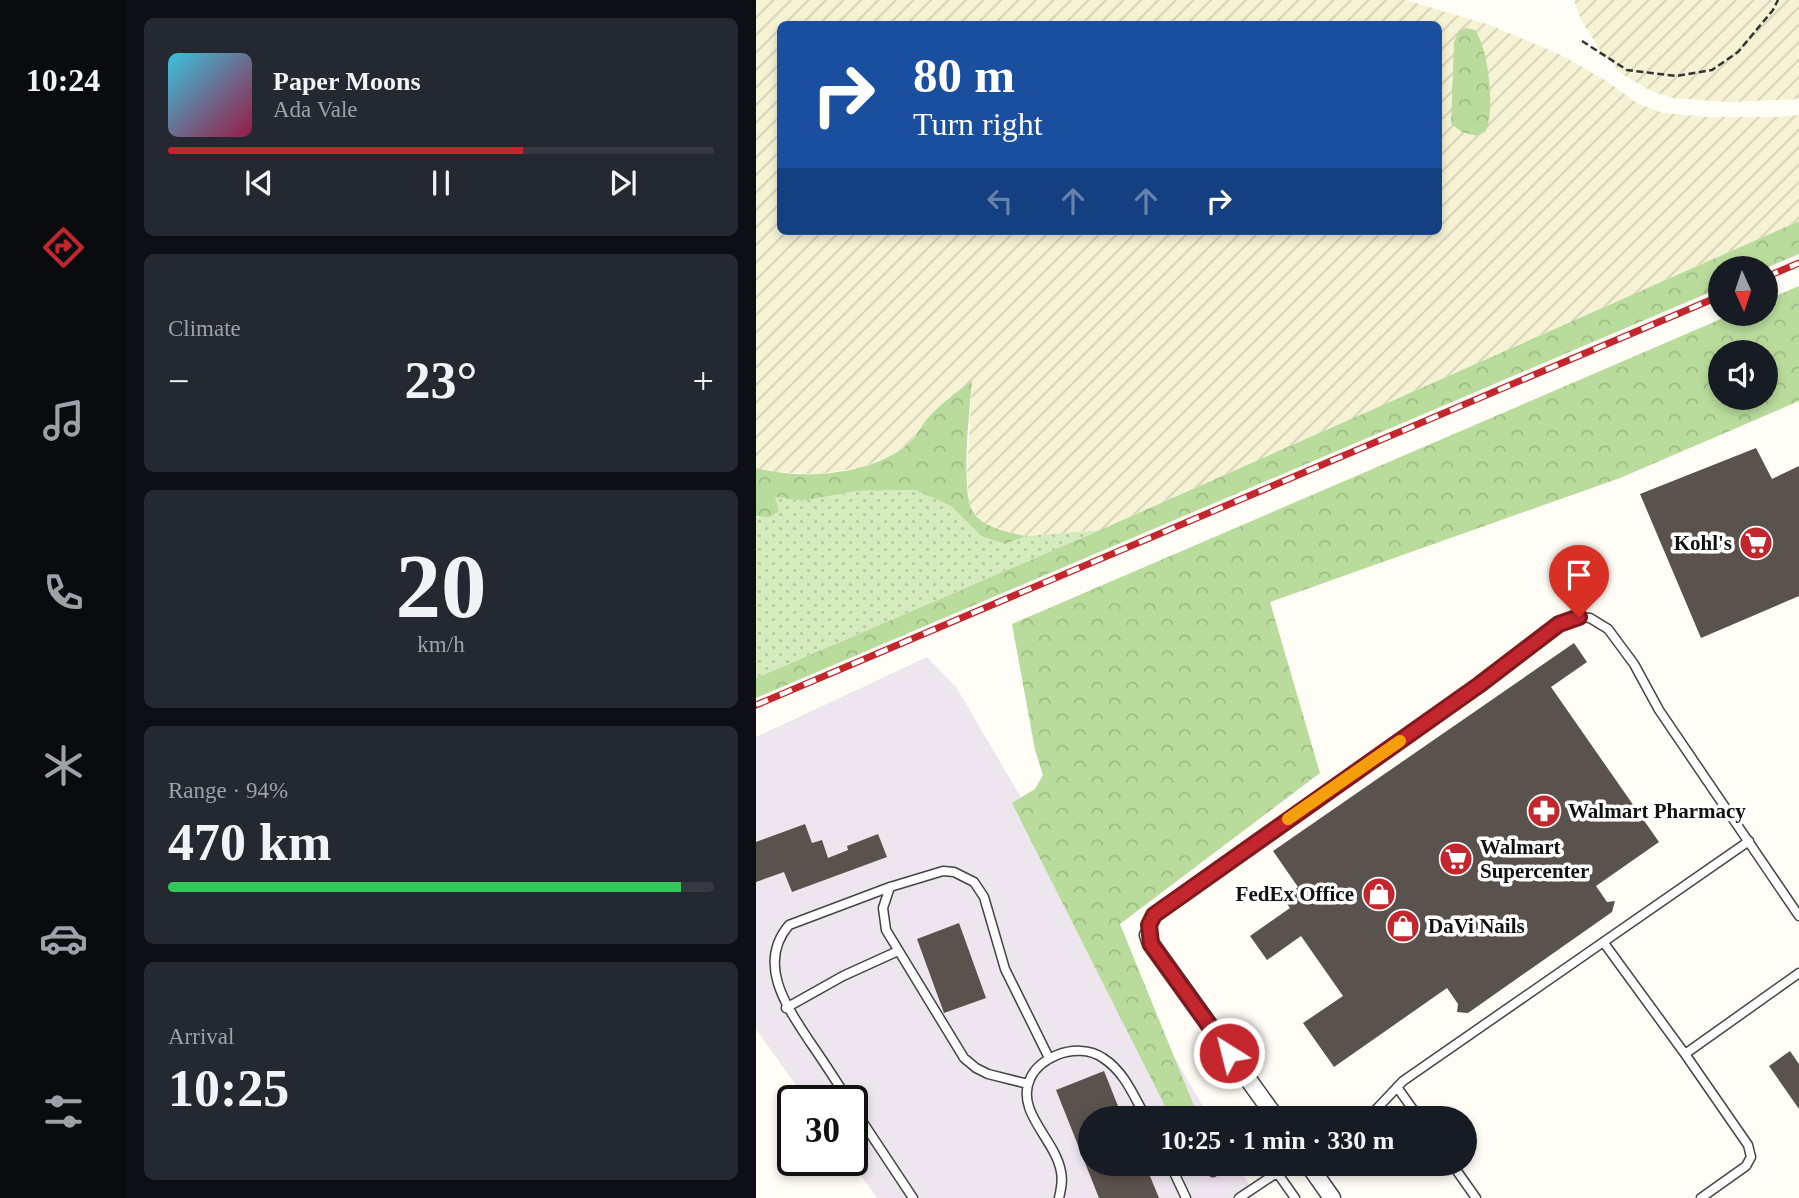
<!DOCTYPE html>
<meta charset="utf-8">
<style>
body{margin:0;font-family:Georgia,serif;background:#242831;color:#f1f3f6;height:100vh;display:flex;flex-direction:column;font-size:26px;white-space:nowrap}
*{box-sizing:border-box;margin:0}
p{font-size:23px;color:#9ea1a6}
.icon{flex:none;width:38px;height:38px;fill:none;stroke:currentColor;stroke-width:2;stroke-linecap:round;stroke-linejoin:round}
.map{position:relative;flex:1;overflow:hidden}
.drawer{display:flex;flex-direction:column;gap:18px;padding:18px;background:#0d0f14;width:630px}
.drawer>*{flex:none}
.top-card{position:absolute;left:21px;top:21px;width:665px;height:214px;border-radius:10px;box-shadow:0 4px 10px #0003;background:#1a4fa0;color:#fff;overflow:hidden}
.needle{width:46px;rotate:177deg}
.fabs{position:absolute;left:952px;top:256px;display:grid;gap:14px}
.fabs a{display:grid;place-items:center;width:70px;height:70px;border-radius:50%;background:#171b24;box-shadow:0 4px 10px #0003;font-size:35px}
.speed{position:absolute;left:21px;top:1085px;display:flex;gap:14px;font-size:35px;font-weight:700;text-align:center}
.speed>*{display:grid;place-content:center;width:91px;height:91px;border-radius:50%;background:#171b24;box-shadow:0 4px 10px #0003;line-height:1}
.speed .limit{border:4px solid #111;border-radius:10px;background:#fff;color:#111}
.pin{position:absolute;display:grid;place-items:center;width:60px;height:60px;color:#fff;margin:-72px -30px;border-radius:50% 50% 50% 0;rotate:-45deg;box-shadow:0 0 7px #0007}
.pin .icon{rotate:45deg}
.me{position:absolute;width:77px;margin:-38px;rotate:324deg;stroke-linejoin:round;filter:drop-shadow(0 0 5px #0008)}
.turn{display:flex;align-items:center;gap:24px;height:147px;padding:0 21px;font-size:32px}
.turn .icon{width:91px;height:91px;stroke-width:2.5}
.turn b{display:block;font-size:49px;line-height:60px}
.lanes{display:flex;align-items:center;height:66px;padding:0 21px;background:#0003;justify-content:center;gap:35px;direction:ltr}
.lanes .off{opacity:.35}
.big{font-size:52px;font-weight:800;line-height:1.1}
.drawer .card{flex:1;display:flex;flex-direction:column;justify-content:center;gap:10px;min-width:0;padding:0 24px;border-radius:10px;background:#242831}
.drawer .dial{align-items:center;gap:0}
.dial b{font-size:91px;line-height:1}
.song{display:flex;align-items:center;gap:21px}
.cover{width:84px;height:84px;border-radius:10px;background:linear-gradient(135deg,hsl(190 70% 55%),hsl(340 70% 35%))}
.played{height:7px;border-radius:4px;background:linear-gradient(90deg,#c4262e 65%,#363941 65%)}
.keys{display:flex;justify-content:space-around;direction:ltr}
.heat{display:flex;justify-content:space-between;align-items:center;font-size:38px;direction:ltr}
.charge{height:10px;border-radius:5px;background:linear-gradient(90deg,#34c759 94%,#363941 0)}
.trip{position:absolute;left:322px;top:1106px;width:399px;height:70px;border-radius:35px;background:#171b24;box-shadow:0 4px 10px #0003;font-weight:800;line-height:70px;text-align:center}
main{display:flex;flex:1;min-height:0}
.menu{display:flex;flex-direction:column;width:126px;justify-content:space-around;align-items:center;background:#090b0e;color:#9ea1a6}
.menu .icon{width:49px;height:49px}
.menu .active{color:#c4262e}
.menu b{font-size:32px;color:#f1f3f6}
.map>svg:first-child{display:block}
.industrial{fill:#eee6ef}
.farmland{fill:url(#farmland-furrows);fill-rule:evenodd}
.grass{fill:url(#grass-dots)}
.forest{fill:url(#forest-crowns);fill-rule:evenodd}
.building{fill:#5a524d}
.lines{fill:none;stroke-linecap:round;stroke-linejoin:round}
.lane-casing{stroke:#444;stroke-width:11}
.street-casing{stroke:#444;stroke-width:19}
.path{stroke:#333;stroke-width:2.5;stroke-dasharray:7 3.5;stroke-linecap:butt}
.lane{stroke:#fff;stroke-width:8}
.street{stroke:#fff;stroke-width:16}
.rail-casing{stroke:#c4262e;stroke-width:7}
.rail{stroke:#fff;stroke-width:4.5;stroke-dasharray:13;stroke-linecap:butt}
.route-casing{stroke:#7f191e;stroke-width:18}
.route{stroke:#c4262e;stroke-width:12}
.slow{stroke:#f59e0b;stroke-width:12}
.labels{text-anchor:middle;stroke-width:7;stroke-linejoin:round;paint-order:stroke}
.poi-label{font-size:21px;font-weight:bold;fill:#111;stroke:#fff;text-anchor:start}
</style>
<main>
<nav class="menu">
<b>10:24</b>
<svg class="icon active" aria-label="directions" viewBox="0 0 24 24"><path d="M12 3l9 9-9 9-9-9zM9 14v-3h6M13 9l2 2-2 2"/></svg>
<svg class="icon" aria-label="music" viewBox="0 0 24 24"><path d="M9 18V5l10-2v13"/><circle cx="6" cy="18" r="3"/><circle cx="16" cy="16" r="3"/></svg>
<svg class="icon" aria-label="phone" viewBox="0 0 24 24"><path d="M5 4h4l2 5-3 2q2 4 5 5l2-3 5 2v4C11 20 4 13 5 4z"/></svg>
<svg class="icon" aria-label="climate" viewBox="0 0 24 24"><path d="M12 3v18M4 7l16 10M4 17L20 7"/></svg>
<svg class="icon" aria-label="car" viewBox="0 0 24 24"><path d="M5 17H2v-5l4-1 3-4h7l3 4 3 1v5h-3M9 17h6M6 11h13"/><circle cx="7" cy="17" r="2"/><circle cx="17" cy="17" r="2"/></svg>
<svg class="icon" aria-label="filters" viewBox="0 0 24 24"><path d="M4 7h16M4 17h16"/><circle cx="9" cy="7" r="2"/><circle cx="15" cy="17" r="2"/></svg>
</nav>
<section class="drawer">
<div class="card">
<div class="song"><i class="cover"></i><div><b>Paper Moons</b><p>Ada Vale</p></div></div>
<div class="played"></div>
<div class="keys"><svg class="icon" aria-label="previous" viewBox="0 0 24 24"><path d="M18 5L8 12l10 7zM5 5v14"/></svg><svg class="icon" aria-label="pause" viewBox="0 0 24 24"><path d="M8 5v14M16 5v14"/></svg><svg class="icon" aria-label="next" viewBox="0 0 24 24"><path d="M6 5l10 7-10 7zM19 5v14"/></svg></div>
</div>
<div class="card"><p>Climate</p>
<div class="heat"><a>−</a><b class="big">23°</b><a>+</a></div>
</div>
<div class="card dial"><b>20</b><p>km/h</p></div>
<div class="card"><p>Range · 94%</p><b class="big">470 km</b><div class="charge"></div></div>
<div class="card"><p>Arrival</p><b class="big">10:25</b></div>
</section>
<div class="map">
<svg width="1043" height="1198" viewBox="0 0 1043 1198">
<defs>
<pattern id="farmland-furrows" width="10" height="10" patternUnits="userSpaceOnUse" patternTransform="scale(1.75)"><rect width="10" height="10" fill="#f6f3d4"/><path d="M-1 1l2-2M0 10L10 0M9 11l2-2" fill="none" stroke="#d2cfb5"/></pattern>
<pattern id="grass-dots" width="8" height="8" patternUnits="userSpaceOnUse" patternTransform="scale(1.75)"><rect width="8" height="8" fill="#d5ebbd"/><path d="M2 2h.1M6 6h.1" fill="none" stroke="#b6c8a1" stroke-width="1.8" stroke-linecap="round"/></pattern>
<pattern id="forest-crowns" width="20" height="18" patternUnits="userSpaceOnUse" patternTransform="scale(1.75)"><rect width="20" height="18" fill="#b9dc9c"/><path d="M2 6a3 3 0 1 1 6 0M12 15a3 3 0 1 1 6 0" fill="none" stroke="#9ebc85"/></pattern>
</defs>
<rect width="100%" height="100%" fill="#fffdf5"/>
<path class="industrial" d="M 171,657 L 200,687 L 454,1118 L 334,1118 L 334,1164 L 481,1164 L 501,1198 L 121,1198 L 94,1160 L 96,1160 L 96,1101 L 51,1101 L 0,1029 L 0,737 Z"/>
<path class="farmland" d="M 0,0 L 650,0 L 734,25 L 803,54 L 849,80 L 881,103 L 907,113 L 951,117 L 1020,117 L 1043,115 L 1043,221 L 344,530 L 270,536 L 250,531 L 230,524 L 217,513 L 213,501 L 211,477 L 216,382 L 188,401 L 168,422 L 153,444 L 130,458 L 103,468 L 62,474 L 15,472 L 0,468 ZM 24,24 L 682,24 L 682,231 L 24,231 Z
M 818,0 L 1043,0 L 1043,99 L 972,102 L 917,98 L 895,91 L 866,74 L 846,53 L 825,20 Z"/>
<path class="grass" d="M 159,490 L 195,506 L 225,536 L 247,544 L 270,536 L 344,530 L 0,678 L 0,516 L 2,518 L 19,497 L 46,501 L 101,491 Z"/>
<path class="forest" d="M 710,28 L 719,30 C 733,50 739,109 730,131 L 721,136 L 706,132 L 695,124 L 698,43 L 702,32 Z
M 1043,221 L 1043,254 L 1010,268 L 964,268 L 964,288 L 0,698 L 0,678 L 344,530 Z
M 1043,286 L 1043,401 L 864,478 L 514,602 L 564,773 L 364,924 L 443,1118 L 415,1118 L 256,803 L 279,789 L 287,775 L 279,750 L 256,624 L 979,313 L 1010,313 L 1010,300 ZM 964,352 L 1010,352 L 1010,397 L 964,397 Z
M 216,381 C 214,408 204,491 217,512 C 227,528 253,532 270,536 L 248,544 L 225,536 L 195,506 L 159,490 L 101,491 L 46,501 L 19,497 L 23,511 L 14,517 L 0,516 L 0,468 C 46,480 112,476 151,445 C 159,439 164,427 171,419 C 184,404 199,393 216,381 Z"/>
<path class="building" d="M 1000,448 L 1016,479 L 1043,466 L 1043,596 L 945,638 L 884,494 Z
M 818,643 L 831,662 L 795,687 L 903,842 L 840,886 L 851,902 L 859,901 L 856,912 L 712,1013 L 701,1012 L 702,1004 L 691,988 L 578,1067 L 547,1023 L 587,996 L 545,936 L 511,960 L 494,936 L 534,908 L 527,898 L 542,887 L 517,851 Z
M 49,824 L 56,843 L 66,840 L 72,858 L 92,850 L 91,846 L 122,834 L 131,857 L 36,892 L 28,872 L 0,882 L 0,842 Z
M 203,923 L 230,998 L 188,1013 L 161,939 Z
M 1034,1051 L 1043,1064 L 1043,1109 L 1013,1066 Z
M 348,1071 L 364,1111 L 346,1118 L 334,1118 L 334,1164 L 389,1164 L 403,1198 L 343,1198 L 300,1090 Z"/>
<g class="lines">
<defs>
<path id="lane" d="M 392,935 L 393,925 L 398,915 L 723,685 L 803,624 L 823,617 L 834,618 L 852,629 L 878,664 L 903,710 L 1043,916
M 848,943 L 929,1054 L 1043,973
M 30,1008 L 87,976 L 142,951
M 929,1054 L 992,1145 L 995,1157 L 990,1166 L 945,1198
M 272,1084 L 232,1074 L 220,1068 L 208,1058 L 130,930 L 127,908 L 134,887 L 187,871 L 198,872 L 218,882 L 228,897 L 249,969 L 293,1058
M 641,1087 L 663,1118
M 93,1101 C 80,1081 68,1062 54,1042 C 31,1007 0,964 33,925 L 134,887
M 96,1106 L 157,1198
M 612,1118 L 647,1081 L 993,841
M 414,1164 L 430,1198
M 515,1164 L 539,1198
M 696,1164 L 720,1198
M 457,1172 L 469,1164
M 303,1198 C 305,1189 307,1181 305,1172 C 300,1140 259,1112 274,1079 C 279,1067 289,1060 301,1055 C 316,1049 334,1049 347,1058 C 369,1072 378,1097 390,1118
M 483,1198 L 534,1164"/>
<path id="street" d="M 392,935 L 395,944 L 520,1118
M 552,1164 L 576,1198"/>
</defs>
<use href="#lane" class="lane-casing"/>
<use href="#street" class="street-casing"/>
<path class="path" d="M 826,41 L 871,70 L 920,76 L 956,70 L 982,52 L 1017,10 L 1022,0"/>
<use href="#lane" class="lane"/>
<use href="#street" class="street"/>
<defs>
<path id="rail" d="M 1010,277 L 1043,263
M 0,705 L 964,296"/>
</defs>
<use href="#rail" class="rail-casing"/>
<use href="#rail" class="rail"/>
</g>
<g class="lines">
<defs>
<path id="route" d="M 473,1053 L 395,944 L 393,925 L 398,915 L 723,685 L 803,624 L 823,617"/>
</defs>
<use href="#route" class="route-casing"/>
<use href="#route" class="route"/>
<path class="slow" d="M 532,819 L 644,741"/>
</g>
<defs>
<symbol id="supermarket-disc" viewBox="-11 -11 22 22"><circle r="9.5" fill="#c4262e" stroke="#fff"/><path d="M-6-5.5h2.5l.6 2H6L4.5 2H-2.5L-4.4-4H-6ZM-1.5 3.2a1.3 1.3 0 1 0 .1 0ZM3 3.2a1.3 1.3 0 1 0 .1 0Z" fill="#fff"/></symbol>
<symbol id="pharmacy-disc" viewBox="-11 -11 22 22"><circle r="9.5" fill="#c4262e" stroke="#fff"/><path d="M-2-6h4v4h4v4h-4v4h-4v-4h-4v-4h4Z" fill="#fff"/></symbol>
<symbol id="shop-disc" viewBox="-11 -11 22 22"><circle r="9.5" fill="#c4262e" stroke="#fff"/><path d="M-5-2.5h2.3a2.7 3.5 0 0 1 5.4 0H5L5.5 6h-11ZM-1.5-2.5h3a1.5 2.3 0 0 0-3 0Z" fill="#fff"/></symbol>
</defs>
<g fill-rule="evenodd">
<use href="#supermarket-disc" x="981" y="524" width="38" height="38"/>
<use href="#pharmacy-disc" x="769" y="792" width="38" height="38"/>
<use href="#supermarket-disc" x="681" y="840" width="38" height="38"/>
<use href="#shop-disc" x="604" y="875" width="38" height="38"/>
<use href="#shop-disc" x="628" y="907" width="38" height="38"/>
</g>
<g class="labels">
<g class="poi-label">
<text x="976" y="550" text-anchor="end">Kohl's</text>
<text x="812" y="818">Walmart Pharmacy</text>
<text x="724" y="854">Walmart<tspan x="724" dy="24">Supercenter</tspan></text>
<text x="598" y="901" text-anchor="end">FedEx Office</text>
<text x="672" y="933">DaVi Nails</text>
</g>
</g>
</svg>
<div class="fabs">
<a><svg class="needle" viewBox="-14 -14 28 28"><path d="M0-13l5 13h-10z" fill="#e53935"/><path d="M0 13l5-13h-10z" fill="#9ea1a6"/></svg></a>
<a><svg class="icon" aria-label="sound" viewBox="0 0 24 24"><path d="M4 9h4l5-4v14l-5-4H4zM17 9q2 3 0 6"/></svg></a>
</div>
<div class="speed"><div class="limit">30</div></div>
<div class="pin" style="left:823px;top:617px;background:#d93025"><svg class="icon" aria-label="arrive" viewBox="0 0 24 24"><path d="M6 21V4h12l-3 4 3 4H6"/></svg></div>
<svg class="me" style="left:473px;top:1053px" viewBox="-20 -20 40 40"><circle r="17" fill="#c4262e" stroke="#fff" stroke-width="3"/><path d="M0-11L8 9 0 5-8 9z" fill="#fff"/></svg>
<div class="trip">10:25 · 1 min · 330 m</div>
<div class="top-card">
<div class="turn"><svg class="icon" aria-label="right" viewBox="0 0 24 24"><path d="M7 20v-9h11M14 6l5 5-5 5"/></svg><div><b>80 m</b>Turn right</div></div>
<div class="lanes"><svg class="icon off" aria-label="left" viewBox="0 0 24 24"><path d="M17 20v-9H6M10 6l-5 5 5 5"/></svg><svg class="icon off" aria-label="ahead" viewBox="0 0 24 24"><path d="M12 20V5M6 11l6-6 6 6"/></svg><svg class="icon off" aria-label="ahead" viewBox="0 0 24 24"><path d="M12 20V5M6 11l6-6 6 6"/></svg><svg class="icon" aria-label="right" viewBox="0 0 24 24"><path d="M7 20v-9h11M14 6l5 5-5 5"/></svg></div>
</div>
</div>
</main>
